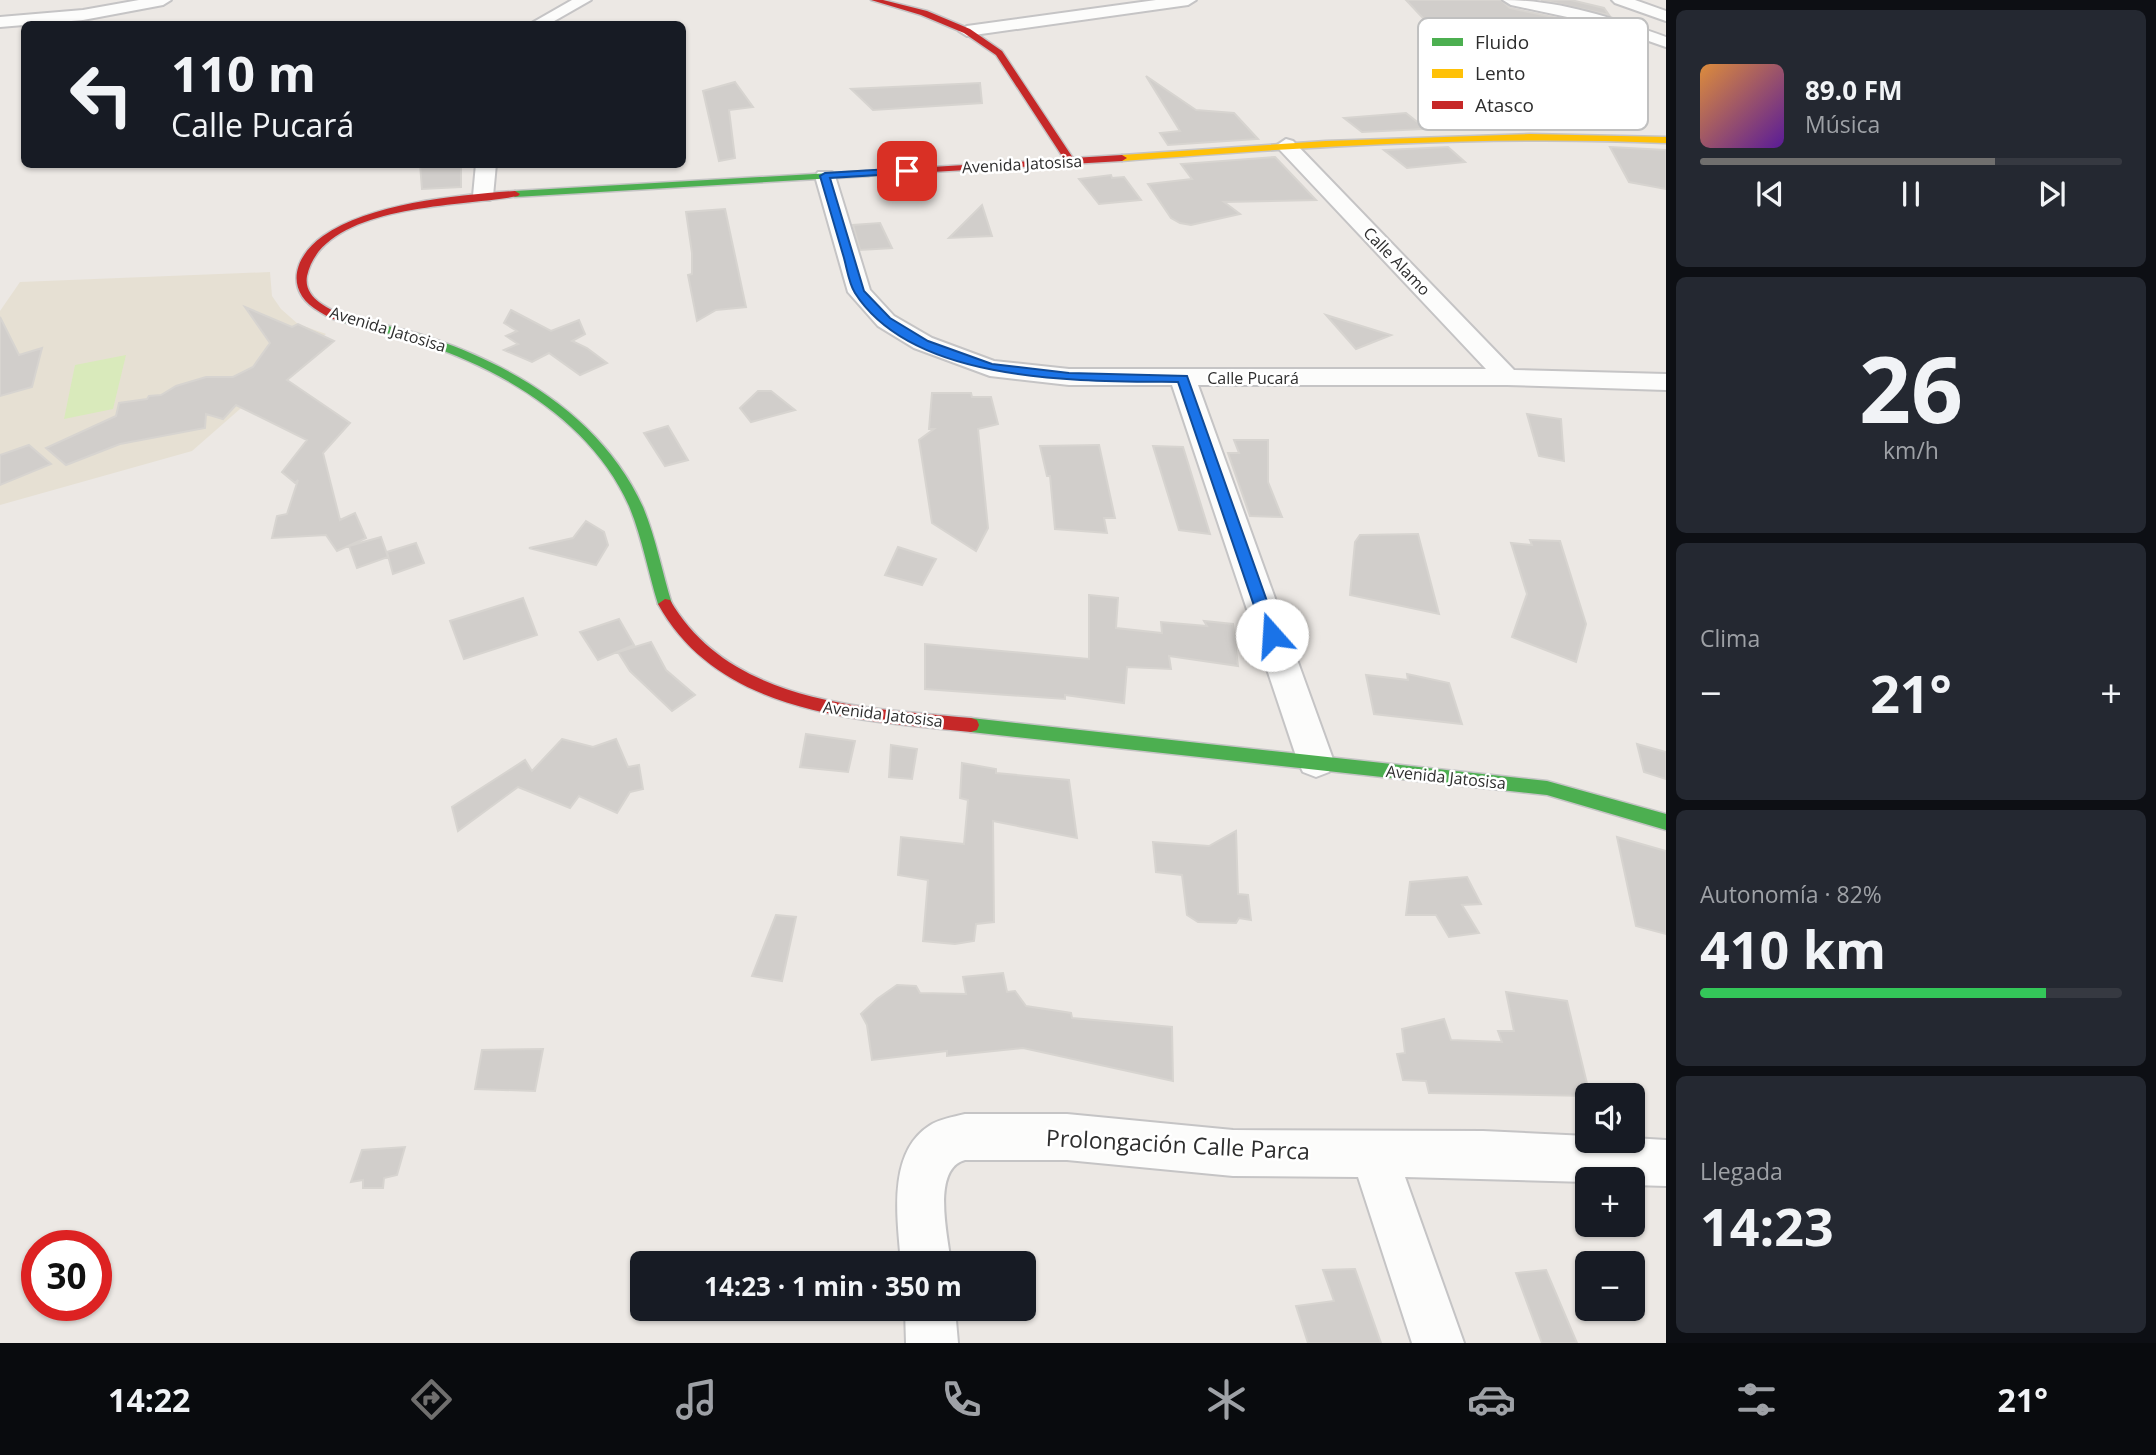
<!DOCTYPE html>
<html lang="es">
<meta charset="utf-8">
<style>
body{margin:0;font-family:"Open Sans",sans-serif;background:#242831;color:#f1f3f6;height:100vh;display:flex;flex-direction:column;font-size:26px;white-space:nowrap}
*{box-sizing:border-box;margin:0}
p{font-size:23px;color:#9ea1a6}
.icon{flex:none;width:38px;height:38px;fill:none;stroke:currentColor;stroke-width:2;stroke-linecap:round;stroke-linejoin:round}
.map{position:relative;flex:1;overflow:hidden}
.drawer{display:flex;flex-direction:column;gap:10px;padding:10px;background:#0d0f14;width:490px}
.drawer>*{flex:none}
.banner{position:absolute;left:21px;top:21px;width:665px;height:147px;border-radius:10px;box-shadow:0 2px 5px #0004;background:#171b24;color:#f1f3f6;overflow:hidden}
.controls{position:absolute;left:1575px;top:1083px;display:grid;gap:14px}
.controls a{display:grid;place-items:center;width:70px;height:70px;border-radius:10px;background:#171b24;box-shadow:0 2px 5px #0004;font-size:35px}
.speed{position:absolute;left:21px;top:1230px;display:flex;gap:14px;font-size:35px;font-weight:700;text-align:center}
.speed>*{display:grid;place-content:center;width:91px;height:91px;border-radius:50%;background:#171b24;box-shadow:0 2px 5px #0004;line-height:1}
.speed .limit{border:10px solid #d22;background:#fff;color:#111}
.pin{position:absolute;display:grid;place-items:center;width:60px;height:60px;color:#fff;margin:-30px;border-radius:14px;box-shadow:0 4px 10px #0006}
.me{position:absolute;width:77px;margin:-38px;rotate:341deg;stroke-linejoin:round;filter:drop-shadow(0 0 5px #0008)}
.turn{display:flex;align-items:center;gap:24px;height:147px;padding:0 35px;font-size:32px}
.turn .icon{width:91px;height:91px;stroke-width:2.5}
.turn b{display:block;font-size:49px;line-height:60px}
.big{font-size:52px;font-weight:700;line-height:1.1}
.drawer .card{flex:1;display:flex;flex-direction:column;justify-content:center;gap:10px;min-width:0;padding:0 24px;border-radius:10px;background:#242831}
.drawer .dial{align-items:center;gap:0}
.dial b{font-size:91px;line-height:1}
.song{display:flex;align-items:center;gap:21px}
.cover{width:84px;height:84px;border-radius:10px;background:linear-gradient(135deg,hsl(30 70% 55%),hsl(270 70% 35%))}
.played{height:7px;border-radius:4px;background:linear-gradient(90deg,#706f6e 70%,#363941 70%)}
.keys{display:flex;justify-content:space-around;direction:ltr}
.heat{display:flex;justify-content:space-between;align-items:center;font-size:38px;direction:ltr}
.charge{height:10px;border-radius:5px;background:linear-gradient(90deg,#34c759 82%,#363941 0)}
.trip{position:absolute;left:630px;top:1251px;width:406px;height:70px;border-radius:10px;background:#171b24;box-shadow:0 2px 5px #0004;font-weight:700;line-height:70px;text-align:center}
.tab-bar{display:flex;height:112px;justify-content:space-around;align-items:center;background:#090b0e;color:#9ea1a6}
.tab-bar .icon{width:49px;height:49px}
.tab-bar .on{color:#706f6e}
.tab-bar b{font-size:32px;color:#f1f3f6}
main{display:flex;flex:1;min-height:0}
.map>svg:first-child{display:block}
.education{fill:#e6e0d3}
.pitch{fill:#d9eabb}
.building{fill:#d1cecb;stroke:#d7d4d0;stroke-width:2}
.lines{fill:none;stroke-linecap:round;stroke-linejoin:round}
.street-casing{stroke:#c5c4c5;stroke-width:4}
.fast-casing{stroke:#c5c4c5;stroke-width:3}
.slow-casing{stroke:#c5c4c5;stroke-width:3}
.jam-casing{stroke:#c5c4c5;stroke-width:3}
.street{fill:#fcfcfb;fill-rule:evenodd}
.fast{fill:#4caf50;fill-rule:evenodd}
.slow{fill:#ffc107;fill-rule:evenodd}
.jam{fill:#c62828;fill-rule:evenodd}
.route{fill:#1a73e8;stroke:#114b97;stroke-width:2}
.labels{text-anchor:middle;stroke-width:5;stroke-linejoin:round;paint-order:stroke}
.far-street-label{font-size:16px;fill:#2e2e2e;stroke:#fff}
.near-street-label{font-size:23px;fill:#2e2e2e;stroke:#fff}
.key{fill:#fff;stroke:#c0c0c0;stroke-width:2}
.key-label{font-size:19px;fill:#2e2e2e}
</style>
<main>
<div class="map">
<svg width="1666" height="1343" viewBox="0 0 1666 1343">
<rect width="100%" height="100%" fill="#ece8e4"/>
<path class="education" d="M 270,272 L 272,296 L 281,309 L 298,324 L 326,334 L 192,451 L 0,505 L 0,311 L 20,282 Z"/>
<path class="pitch" d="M 126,355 L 113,409 L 64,419 L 75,365 Z"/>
<path class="building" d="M 1406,0 L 1501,0 L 1510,8 L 1599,27 L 1625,36 L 1645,61 L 1641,85 L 1646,103 L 1622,101 L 1576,38 L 1511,34 L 1550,85 L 1587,89 L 1606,127 L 1519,120 L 1507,110 L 1464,55 L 1451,48 Z
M 1541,0 L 1571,0 L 1604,8 L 1609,15 Z
M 1146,76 L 1196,110 L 1234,113 L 1258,139 L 1168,145 L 1160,133 L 1180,131 Z
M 735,82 L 753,107 L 729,110 L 735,158 L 719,161 L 703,91 Z
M 980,83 L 982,103 L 873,110 L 851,89 Z
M 1406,113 L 1426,129 L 1362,132 L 1344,118 Z
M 1448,147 L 1465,162 L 1407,168 L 1384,150 Z
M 1610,147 L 1666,150 L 1666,189 L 1629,182 Z
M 1275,157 L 1316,200 L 1224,202 L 1240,214 L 1191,225 L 1180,223 L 1171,218 L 1148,184 L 1192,179 L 1181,164 Z
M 420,164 L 461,164 L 461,187 L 422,189 Z
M 1111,175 L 1112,178 L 1124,177 L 1141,200 L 1099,204 L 1079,179 Z
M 982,205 L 992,236 L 949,238 Z
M 725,209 L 746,307 L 716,310 L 697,321 L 688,275 L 692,274 L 692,253 L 686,212 Z
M 880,223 L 892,248 L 860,250 L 853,225 Z
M 245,307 L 292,327 L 298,324 L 334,341 L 287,380 L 350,423 L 323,453 L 340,520 L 355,513 L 366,538 L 337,551 L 326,535 L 272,538 L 277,516 L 287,514 L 298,480 L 295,483 L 282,472 L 307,440 L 236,405 L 223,419 L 206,414 L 205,428 L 120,444 L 66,465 L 46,448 L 116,416 L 119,403 L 147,399 L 149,396 L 161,395 L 176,386 L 206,377 L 233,377 L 253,367 L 270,343 Z
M 511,310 L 551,331 L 579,320 L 585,334 L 572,341 L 587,348 L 607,363 L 580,375 L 549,353 L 532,362 L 504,350 L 518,344 L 506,336 L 517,331 L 504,323 Z
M 1326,315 L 1391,335 L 1356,349 Z
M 0,317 L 19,355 L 42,348 L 32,387 L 0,396 Z
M 758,391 L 771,391 L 795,410 L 751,422 L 740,408 Z
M 932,393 L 971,393 L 972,397 L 991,397 L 998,424 L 978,429 L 988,528 L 976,551 L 932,523 L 919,440 L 934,429 L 929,429 Z
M 1527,414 L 1561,419 L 1564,461 L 1539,456 Z
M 668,426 L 688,460 L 665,466 L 644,433 Z
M 1234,440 L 1268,440 L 1268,482 L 1282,517 L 1250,516 L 1228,453 L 1239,453 Z
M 29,445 L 51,464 L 0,485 L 0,455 Z
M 1099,445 L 1115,518 L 1104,518 L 1107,533 L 1055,529 L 1050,476 L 1047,476 L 1040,446 Z
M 1153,446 L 1183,447 L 1210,534 L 1179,530 Z
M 586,521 L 604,532 L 608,545 L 596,565 L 529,548 L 573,538 Z
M 1418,534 L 1439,614 L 1350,595 L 1355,542 L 1360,535 Z
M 381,537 L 388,557 L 357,568 L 349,546 Z
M 1530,540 L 1560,541 L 1586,624 L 1576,662 L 1512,637 L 1527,594 L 1511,543 L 1532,545 Z
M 416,543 L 424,563 L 393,574 L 387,552 Z
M 898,547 L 936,559 L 922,585 L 885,575 Z
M 1089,595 L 1118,598 L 1116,628 L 1162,633 L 1161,622 L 1207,626 L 1204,621 L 1233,624 L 1238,666 L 1169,656 L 1171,669 L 1127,667 L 1124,703 L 1065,695 L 1065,699 L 925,689 L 925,644 L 1089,659 Z
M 523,598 L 537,635 L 464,659 L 450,621 Z
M 619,619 L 634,645 L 598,660 L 580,632 Z
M 651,642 L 666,670 L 695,695 L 672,711 L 630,671 L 618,652 Z
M 1407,674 L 1449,683 L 1462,724 L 1374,714 L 1366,675 L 1408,680 Z
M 806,734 L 855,741 L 848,772 L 800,767 Z
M 562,739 L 593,747 L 616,739 L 628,767 L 639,765 L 643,789 L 630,792 L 617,813 L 579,796 L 570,808 L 518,787 L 458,831 L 452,807 L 525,760 L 532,771 Z
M 1637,744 L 1666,752 L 1666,779 L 1644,772 Z
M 891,745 L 917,749 L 912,779 L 889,777 Z
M 962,763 L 996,769 L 996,773 L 1069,780 L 1077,838 L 993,821 L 994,922 L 976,924 L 974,941 L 955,944 L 923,941 L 928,880 L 898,875 L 901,837 L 964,844 L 968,800 L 960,798 Z
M 1236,831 L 1238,894 L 1248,895 L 1251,920 L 1239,918 L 1236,923 L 1198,922 L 1187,915 L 1182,875 L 1156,872 L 1153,842 L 1209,846 Z
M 1617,837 L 1666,851 L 1666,934 L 1636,926 Z
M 1467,877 L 1481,904 L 1462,905 L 1479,933 L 1449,937 L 1436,915 L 1406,915 L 1410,882 Z
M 776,915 L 796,917 L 782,981 L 752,976 Z
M 1003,973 L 1007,992 L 1015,991 L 1026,1006 L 1071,1013 L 1072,1018 L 1172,1027 L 1173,1081 L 1023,1048 L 947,1056 L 947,1051 L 872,1060 L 867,1025 L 861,1014 L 877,999 L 897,985 L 916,986 L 920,993 L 966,994 L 963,977 Z
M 1506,992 L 1567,1001 L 1590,1096 L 1429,1093 L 1426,1081 L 1403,1080 L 1397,1054 L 1405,1053 L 1402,1029 L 1444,1019 L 1451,1040 L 1502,1042 L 1498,1031 L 1514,1031 Z
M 543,1049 L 535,1091 L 475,1089 L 482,1050 Z
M 405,1147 L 397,1175 L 384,1178 L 383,1188 L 363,1188 L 363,1180 L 351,1182 L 362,1150 Z
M 1355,1269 L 1381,1343 L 1308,1343 L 1296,1306 L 1334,1301 L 1323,1270 Z
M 1546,1270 L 1577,1343 L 1542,1343 L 1516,1273 Z"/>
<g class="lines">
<defs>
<path id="street" d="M 139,0 L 171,0 L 163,5 L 83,20 L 0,27 L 0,17 L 83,10 Z
M 572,0 L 591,0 L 549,24 L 530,24 Z
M 1156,0 L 1196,0 L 1188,5 L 967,36 L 959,31 L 967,26 Z
M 1503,0 C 1560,0 1613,18 1666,37 L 1666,47 L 1600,24 L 1511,5 Z
M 1612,0 L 1635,0 L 1666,11 L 1666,21 L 1615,3 Z
M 1286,139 L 1293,141 L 1514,370 L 1666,374 L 1666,390 L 1507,385 L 1198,385 L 1334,762 L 1329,772 L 1316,777 L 1303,772 L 1298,762 L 1172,385 L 1069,385 L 990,376 L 914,348 L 878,326 L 848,292 L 815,176 L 818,172 L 832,172 L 835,176 L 870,290 L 894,316 L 932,338 L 994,361 L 1069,369 L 1486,369 L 1279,149 L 1277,145 Z
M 476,164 L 496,164 L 493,196 L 490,200 L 476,200 L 473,196 Z
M 965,1114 L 1067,1114 L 1233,1130 L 1483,1131 L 1587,1136 L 1587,1141 L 1633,1141 L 1633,1138 L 1666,1140 L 1666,1186 L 1633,1185 L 1633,1180 L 1587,1180 L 1587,1182 L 1405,1177 L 1464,1343 L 1412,1343 L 1358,1177 L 1233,1176 L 1067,1160 L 965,1160 C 931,1169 948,1237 951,1264 L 901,1264 C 898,1222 886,1154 929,1126 C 939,1119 953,1117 965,1114 Z
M 905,1309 L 955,1309 L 958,1343 L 906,1343 Z"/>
<path id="fast" d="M 866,171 L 869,172 L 869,176 L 515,197 L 510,194 L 515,191 Z
M 341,315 C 372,323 404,328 434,339 C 519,368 605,422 643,507 C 656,538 662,572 672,604 L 670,608 L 665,609 L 658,604 C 648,572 642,537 629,506 C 593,424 507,372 425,344 C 396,334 366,329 337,320 L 335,318 Z
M 971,718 L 1547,781 L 1666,814 L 1666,830 L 1547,795 L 971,732 L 965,730 L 963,725 L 965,720 Z"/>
<path id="slow" d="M 1530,134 L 1666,137 L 1666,143 C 1484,135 1303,147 1122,161 L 1117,158 L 1122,155 L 1326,141 Z"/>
<path id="jam" d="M 871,0 L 883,0 L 927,11 L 970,29 L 1002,51 L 1073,158 L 1122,155 L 1127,158 L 1122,161 L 863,176 L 863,172 L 866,171 L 1064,159 L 996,55 L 964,33 L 921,15 Z
M 515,191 L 520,194 L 518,196 C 461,207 323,203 307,276 C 303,298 329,309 345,316 L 345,320 C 336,322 328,317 320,312 C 284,292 293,257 323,236 C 370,203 459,195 515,191 Z
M 665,599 L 670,600 C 730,704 865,708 971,718 L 977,720 L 979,725 L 977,730 L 971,732 C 859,720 719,715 658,604 Z"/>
</defs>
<use href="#street" class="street-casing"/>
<use href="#fast" class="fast-casing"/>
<use href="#slow" class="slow-casing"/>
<use href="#jam" class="jam-casing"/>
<use href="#street" class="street"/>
<use href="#fast" class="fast"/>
<use href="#slow" class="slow"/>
<use href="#jam" class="jam"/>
</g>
<path class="route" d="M 907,168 L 912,171 L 910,173 L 830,178 L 864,291 L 890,318 L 928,341 L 992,364 L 1069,373 L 1187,376 L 1279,635 L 1277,639 L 1272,640 L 1264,635 L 1178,382 C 1082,381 914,385 855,293 C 849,284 847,269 844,258 C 836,230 828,203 820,176 L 825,173 Z"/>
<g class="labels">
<g class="far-street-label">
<text transform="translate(1022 164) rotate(-3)" y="6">Avenida Jatosisa</text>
<text transform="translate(1397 261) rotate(46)" y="6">Calle Alamo</text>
<text transform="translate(388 329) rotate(17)" y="6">Avenida Jatosisa</text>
<text x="1253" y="384">Calle Pucará</text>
<text transform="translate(883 714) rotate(7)" y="6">Avenida Jatosisa</text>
<text transform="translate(1446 777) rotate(6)" y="6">Avenida Jatosisa</text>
</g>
<g class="near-street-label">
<text transform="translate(1178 1145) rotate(3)" y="8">Prolongación Calle Parca</text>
</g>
</g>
<rect x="1418" y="18" width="230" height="112" rx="10" class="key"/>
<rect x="1432" y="38" width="31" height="8" fill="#4caf50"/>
<rect x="1432" y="69" width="31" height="9" fill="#ffc107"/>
<rect x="1432" y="101" width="31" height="8" fill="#c62828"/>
<g class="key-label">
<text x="1475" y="49">Fluido</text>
<text x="1475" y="80">Lento</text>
<text x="1475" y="112">Atasco</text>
</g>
</svg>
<div class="controls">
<a><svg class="icon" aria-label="sound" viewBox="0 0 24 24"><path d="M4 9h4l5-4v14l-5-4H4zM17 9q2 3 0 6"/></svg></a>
<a>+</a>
<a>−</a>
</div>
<div class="speed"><div class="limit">30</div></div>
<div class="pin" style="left:907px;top:171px;background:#d93025"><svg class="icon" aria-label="arrive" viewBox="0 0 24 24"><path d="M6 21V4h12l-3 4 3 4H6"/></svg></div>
<svg class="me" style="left:1272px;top:635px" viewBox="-20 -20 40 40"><circle r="19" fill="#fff"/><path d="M0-13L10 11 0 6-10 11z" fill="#1a73e8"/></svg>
<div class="trip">14:23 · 1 min · 350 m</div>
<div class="banner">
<div class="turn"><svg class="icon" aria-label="left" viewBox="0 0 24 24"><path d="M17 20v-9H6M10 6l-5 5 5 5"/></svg><div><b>110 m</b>Calle Pucará</div></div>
</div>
</div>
<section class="drawer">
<div class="card">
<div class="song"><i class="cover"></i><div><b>89.0 FM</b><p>Música</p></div></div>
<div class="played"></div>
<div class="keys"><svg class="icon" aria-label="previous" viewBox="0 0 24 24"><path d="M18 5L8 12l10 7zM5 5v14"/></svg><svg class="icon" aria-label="pause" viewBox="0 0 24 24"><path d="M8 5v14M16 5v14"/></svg><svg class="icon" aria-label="next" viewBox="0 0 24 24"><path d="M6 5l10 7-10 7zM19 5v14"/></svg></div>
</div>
<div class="card dial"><b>26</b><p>km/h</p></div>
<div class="card"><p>Clima</p>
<div class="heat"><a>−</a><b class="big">21°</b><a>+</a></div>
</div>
<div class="card"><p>Autonomía · 82%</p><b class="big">410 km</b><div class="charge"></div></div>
<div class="card"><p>Llegada</p><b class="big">14:23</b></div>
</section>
</main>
<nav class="tab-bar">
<b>14:22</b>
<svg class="icon on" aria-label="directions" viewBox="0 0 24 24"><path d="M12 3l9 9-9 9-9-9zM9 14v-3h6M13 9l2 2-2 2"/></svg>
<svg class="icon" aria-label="music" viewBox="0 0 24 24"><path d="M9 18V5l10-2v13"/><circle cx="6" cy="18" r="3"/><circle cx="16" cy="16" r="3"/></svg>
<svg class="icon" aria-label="phone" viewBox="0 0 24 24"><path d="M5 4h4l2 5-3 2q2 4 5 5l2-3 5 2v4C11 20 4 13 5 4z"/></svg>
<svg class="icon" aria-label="climate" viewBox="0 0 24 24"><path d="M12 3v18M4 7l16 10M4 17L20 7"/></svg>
<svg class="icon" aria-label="car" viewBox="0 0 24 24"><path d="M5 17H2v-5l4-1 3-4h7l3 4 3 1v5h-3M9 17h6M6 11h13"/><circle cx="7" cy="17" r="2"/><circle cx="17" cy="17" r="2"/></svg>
<svg class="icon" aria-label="filters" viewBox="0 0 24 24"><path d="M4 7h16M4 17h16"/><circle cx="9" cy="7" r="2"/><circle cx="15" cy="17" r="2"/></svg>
<b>21°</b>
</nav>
